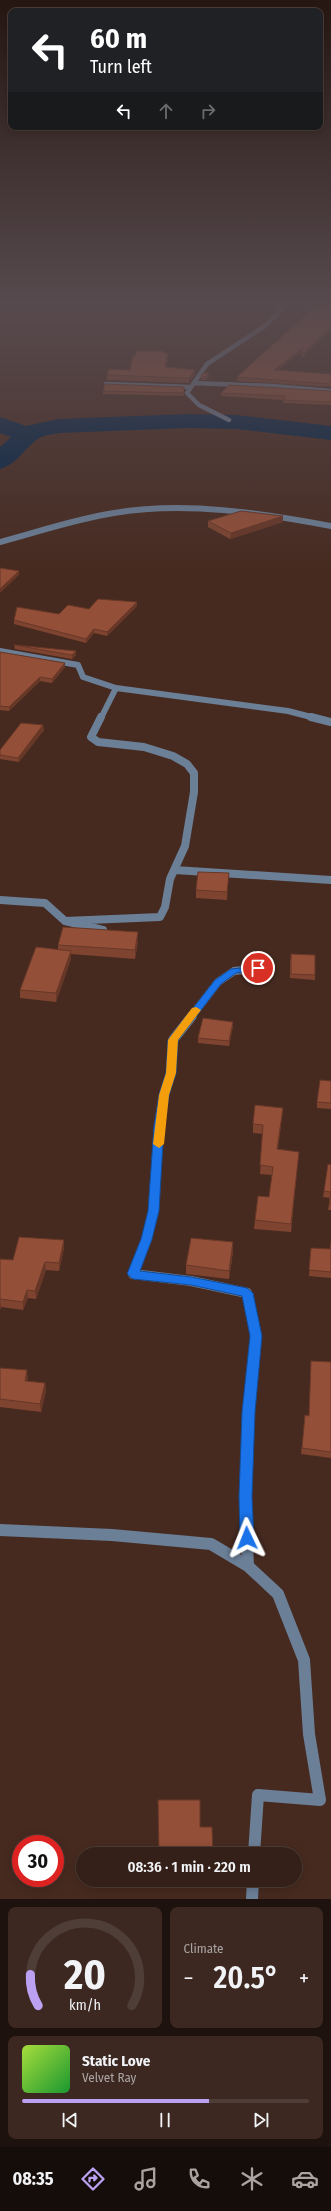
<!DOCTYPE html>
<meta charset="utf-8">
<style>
body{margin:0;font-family:"Fira Sans Condensed",sans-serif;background:#3c2821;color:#f1f3f6;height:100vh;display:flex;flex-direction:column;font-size:15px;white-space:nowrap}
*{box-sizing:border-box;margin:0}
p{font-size:13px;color:#a9a3a2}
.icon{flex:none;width:22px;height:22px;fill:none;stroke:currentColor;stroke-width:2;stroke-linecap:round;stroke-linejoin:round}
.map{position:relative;height:1899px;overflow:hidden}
.details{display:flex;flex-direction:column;gap:8px;padding:8px;background:#1d120d;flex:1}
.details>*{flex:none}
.top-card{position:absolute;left:8px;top:8px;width:315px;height:122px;border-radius:8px;box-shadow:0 2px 10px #0003,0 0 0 1px #4e3e37;background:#202124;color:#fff;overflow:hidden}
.speed{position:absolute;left:12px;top:1835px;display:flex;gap:8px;font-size:20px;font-weight:700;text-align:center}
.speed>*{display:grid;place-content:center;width:52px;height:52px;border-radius:50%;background:#342018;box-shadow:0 2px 10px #0003,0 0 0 1px #4e3e37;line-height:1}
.speed .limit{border:6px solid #d22;background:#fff;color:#111}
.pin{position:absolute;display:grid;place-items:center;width:34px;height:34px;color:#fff;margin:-17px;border:2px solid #fff;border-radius:50%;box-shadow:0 1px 4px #0007}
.me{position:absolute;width:44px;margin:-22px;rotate:358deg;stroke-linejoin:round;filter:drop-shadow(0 0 3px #0008)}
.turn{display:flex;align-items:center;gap:14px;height:84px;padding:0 16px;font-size:18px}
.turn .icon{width:52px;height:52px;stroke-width:2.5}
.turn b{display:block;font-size:28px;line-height:34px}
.lanes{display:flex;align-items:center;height:38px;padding:0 16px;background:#0003;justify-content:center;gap:20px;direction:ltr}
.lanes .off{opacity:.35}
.big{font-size:30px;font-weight:600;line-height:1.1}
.details .card{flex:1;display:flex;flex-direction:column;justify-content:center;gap:6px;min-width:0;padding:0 14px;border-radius:8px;background:#3c2821}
.details .dial{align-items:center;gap:0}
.dial svg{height:104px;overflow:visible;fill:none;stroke:#4e3e37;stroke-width:7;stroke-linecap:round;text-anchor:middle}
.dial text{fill:#f1f3f6;stroke:none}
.song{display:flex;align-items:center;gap:12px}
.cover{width:48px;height:48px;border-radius:6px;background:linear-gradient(135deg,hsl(80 70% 55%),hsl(130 70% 35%))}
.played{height:4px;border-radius:2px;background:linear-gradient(90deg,#bca0f2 65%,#4e3e37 65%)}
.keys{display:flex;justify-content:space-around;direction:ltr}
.heat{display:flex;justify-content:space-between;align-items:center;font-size:22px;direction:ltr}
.details .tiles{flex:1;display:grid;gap:8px;grid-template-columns:1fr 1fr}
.card:last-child{grid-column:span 2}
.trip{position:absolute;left:76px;top:1847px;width:226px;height:40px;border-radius:20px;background:#342018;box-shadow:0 2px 10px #0003,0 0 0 1px #4e3e37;font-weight:600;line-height:40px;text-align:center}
.tabs{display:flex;height:64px;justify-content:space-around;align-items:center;background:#150d0a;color:#a9a3a2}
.tabs .icon{width:28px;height:28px}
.tabs .on{color:#bca0f2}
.tabs b{font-size:18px;color:#f1f3f6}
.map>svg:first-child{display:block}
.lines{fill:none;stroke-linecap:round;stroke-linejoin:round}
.river{fill:#002347;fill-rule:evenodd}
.street-far4{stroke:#6b7f97;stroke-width:4.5}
.street-far3{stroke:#6b7f97;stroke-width:6}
.street-far2{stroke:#6b7f97;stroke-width:8}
.street-far1{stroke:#6b7f97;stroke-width:10}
.street{stroke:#6b7f97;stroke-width:12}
.wall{fill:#7e4430}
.shaded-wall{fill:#673727}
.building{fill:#934f38;stroke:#673727}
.route{fill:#1a73e8;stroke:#114b97}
.slow{fill:#f59e0b}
</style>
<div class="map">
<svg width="331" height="1899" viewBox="0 0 331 1899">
<rect width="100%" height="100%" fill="#462a20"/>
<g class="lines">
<path class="river" d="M 188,414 L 236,415 L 331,426 L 331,440 L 236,429 L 188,428 L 59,433 C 50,435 42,435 35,441 C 23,451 15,465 0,469 L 0,447 L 11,437 L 0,433 L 0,417 L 26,426 L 59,419 Z"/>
<path class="street-far4" d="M 194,383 L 272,386 L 331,391
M 106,384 L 190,387
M 229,420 L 199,405 L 187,393 L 207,364 L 265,326 L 285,306"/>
<path class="street-far3" d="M 0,542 C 38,532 75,519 114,513 C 186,501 260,513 331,526
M 0,651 L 78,665 L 83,677 L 116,688 L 101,718
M 116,688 L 288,711 L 315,718"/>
<path class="street-far2" d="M 311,717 L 331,722
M 175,870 L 331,880
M 0,900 L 45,903 L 65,921 L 103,930
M 65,921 L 160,917 L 165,907 L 170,879 L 185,846 L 194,792 L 194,773 L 187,764 L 173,756 L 144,747 L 98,742 L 91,737 L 101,717
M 191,1017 L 218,982 L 234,971 L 270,967"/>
<path class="street-far1" d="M 192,1016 L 173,1040 L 171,1073 L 164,1095 L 159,1126 L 153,1211 L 147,1239 L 133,1274 L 191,1281 L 247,1293 L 256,1336 L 249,1402"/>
<path class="street" d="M 0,1530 L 112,1535 L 211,1544 L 248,1566 L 278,1594 L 304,1660 L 309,1734 L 320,1800 L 258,1795 L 254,1854
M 248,1566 L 245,1497 L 249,1401
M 252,1899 L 253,1880"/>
</g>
<path class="wall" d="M 312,309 L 304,357 L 301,355 L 301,352 L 278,370 L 331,374 L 331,387 L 237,381 L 237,377 Z
M 164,353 L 168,359 L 166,367 L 195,375 L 189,383 L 107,380 L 107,375 L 130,370 Z
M 209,373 L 209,377 L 206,380 L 201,380 L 201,376 Z
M 103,391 L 184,393 L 184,396 L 103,394 Z
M 331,391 L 331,405 L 283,403 L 283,400 L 221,396 L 221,393 Z
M 283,516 L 283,522 L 230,539 L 208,527 L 208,521 Z
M 137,606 L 107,636 L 94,633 L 86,643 L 14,624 L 14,620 L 59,614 L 89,609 Z
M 14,645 L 76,651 L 76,655 L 72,659 L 15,649 Z
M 0,652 L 65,663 L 65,667 L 52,683 L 40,681 L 9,711 L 0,710 Z
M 43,725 L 44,730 L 19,762 L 0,759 L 0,750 Z
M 228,881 L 227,900 L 196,898 L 196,890 Z
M 138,941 L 135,959 L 71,954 L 71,959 L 56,1002 L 20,998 L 20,990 L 58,949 L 58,945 Z
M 290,959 L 315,975 L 315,980 L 290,978 Z
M 233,1022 L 233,1026 L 229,1046 L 198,1043 L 198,1038 Z
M 331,1081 L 331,1109 L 317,1108 L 317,1102 Z
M 282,1116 L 278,1149 L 298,1160 L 291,1232 L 254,1229 L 255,1220 L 269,1197 L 272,1175 L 260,1174 L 263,1134 L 253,1133 L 253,1124 Z
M 331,1165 L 331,1210 L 328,1210 L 330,1198 L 323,1197 L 324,1191 Z
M 331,1242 L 331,1278 L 309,1276 L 311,1248 L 330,1249 Z
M 64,1248 L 59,1271 L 46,1270 L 36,1299 L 28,1298 L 23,1310 L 1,1307 L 0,1310 L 0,1259 L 13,1260 Z
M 233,1251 L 229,1279 L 186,1274 L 186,1265 Z
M 311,1361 L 331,1362 L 331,1458 L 301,1454 L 305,1415 L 309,1415 Z
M 0,1368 L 28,1378 L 27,1381 L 45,1383 L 46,1391 L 41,1412 L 0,1407 Z"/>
<path class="shaded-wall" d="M 331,326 L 331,329 L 304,357 L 304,353 Z
M 303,348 L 303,351 L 274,373 L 274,370 Z
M 168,353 L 168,359 L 165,372 L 165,367 Z
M 195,370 L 195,375 L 189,383 L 189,378 Z
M 209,373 L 209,377 L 206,380 L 206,377 Z
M 283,516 L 283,522 L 230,539 L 231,533 Z
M 19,571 L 19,575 L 0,593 L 0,589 Z
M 137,602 L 137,606 L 107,636 L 107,632 Z
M 94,629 L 94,633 L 86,643 L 86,639 Z
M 76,651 L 76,655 L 72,659 L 72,655 Z
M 65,663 L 65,667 L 52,683 L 52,679 Z
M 40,677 L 40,681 L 9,711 L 9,707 Z
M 43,725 L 44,730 L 19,762 L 18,758 Z
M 138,932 L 138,941 L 135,959 L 135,950 Z
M 71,951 L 71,959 L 56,1002 L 56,993 Z
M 233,1022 L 233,1026 L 229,1046 L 229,1041 Z
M 283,1108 L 282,1116 L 277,1157 L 277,1149 Z
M 64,1240 L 64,1248 L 59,1271 L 59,1263 Z
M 233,1242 L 233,1251 L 229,1279 L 229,1271 Z
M 45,1262 L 46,1270 L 36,1299 L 35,1291 Z
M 27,1290 L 28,1298 L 23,1310 L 23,1302 Z
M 0,1299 L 1,1307 L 0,1310 Z
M 27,1370 L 28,1378 L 26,1389 L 25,1381 Z
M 45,1383 L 46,1391 L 41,1412 L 40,1404 Z"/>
<path class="building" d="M 324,306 L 331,306 L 331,326 L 304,353 L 301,351 L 303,348 L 274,370 L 331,374 L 331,384 L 237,377 L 312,309 L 322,310 Z
M 137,351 L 164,351 L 164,353 L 168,353 L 165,367 L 195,370 L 189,378 L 107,375 L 109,369 L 130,370 L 133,356 L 135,356 Z
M 203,373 L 209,373 L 206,377 L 201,376 Z
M 105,384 L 184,387 L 184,393 L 103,391 Z
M 229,385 L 331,391 L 331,402 L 283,400 L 285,396 L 221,393 Z
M 241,511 L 283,516 L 231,533 L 208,521 Z
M 0,568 L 19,571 L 0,589 Z
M 98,599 L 137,602 L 107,632 L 94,629 L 86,639 L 14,620 L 17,607 L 59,614 L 68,605 L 89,609 Z
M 14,645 L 76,651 L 72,655 Z
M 0,652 L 65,663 L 52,679 L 40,677 L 9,707 L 0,706 Z
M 21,723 L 43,725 L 18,758 L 0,755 L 0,750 Z
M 198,872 L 229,873 L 227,892 L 196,890 Z
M 63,927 L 138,932 L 135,950 L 58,945 Z
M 36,947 L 71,951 L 56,993 L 20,990 Z
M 291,954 L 315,955 L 315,975 L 291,974 Z
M 203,1018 L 233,1022 L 229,1041 L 198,1038 Z
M 320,1080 L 331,1081 L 331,1103 L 317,1102 Z
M 255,1105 L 283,1108 L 277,1149 L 299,1152 L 291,1224 L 255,1220 L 258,1196 L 269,1197 L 273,1167 L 260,1165 L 263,1125 L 253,1124 Z
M 328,1164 L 331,1165 L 331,1204 L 329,1204 L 331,1192 L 324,1191 Z
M 19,1237 L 64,1240 L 59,1263 L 45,1262 L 35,1291 L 27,1290 L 23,1302 L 0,1299 L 0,1300 L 0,1259 L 13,1260 Z
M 191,1238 L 233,1242 L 229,1271 L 186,1265 Z
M 331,1242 L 331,1272 L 309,1270 L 311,1248 L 330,1249 Z
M 311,1361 L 331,1362 L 331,1452 L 302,1448 L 305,1415 L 309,1416 Z
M 0,1368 L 27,1370 L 25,1381 L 45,1383 L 40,1404 L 0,1399 Z
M 158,1800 L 200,1800 L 200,1827 L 212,1827 L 213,1854 L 159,1854 Z"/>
<linearGradient id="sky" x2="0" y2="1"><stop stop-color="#261712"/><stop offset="0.53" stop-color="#574a4e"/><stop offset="1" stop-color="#574a4e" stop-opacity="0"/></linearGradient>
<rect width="331" height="572" fill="url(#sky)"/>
<path class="route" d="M 258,966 L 262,968 L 261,970 L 236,973 L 221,984 L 178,1040 L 176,1073 L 169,1095 L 164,1126 L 159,1211 L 152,1239 L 140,1271 L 191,1277 L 247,1288 L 253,1293 L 262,1336 L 255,1412 L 252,1497 L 254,1538 L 252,1543 L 247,1544 L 242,1543 L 240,1538 L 239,1497 L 242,1412 L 250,1336 L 242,1296 L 191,1285 L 133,1279 L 127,1274 L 141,1239 L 148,1211 L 154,1126 L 159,1095 L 166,1073 L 168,1040 L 215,980 L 231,969 Z"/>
<path class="slow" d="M 196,1007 L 201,1010 L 178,1040 L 176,1073 L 169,1095 L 164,1144 L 159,1148 L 153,1144 L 159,1095 L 166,1073 L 168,1040 L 192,1008 Z"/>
</svg>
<div class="speed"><div class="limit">30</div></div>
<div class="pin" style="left:258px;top:968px;background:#d93025"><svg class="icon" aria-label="arrive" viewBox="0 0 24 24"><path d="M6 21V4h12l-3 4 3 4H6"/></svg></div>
<svg class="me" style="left:247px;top:1538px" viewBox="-20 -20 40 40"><path d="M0-17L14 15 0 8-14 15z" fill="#1a73e8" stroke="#fff" stroke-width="4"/></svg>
<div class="trip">08:36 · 1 min · 220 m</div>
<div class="top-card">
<div class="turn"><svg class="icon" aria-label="left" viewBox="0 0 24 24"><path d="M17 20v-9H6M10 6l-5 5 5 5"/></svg><div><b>60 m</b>Turn left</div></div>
<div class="lanes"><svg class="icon" aria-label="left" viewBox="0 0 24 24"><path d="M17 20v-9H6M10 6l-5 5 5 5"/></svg><svg class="icon off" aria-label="ahead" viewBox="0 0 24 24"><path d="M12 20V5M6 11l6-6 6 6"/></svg><svg class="icon off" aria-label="right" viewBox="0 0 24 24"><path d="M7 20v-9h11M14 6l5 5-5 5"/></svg></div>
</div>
</div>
<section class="details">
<div class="tiles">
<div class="card dial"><svg viewBox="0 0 100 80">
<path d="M14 69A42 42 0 1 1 86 69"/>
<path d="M14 69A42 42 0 0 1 8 45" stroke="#bca0f2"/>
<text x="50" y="56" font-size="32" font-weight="700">20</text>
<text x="50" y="72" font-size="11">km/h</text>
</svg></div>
<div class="card"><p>Climate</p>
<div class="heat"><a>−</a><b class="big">20.5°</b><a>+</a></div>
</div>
<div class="card">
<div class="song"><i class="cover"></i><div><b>Static Love</b><p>Velvet Ray</p></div></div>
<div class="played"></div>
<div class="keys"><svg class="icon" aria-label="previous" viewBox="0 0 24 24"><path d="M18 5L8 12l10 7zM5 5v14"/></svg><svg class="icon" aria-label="pause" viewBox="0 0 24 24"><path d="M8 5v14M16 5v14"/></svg><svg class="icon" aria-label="next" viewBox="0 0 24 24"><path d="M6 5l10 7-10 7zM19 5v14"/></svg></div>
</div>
</div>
</section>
<nav class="tabs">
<b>08:35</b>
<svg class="icon on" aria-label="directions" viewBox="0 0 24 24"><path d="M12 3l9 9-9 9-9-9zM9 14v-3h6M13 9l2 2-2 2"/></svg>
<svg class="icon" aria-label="music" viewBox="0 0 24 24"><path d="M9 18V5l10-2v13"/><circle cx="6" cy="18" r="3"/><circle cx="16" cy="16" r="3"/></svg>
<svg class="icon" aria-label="phone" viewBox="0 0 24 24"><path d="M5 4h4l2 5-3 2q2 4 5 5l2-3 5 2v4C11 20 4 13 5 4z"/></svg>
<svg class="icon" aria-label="climate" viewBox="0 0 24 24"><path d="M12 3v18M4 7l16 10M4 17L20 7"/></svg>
<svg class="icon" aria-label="car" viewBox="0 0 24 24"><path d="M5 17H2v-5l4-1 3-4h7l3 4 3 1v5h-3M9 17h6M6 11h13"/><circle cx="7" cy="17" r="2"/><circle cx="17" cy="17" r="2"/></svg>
</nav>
